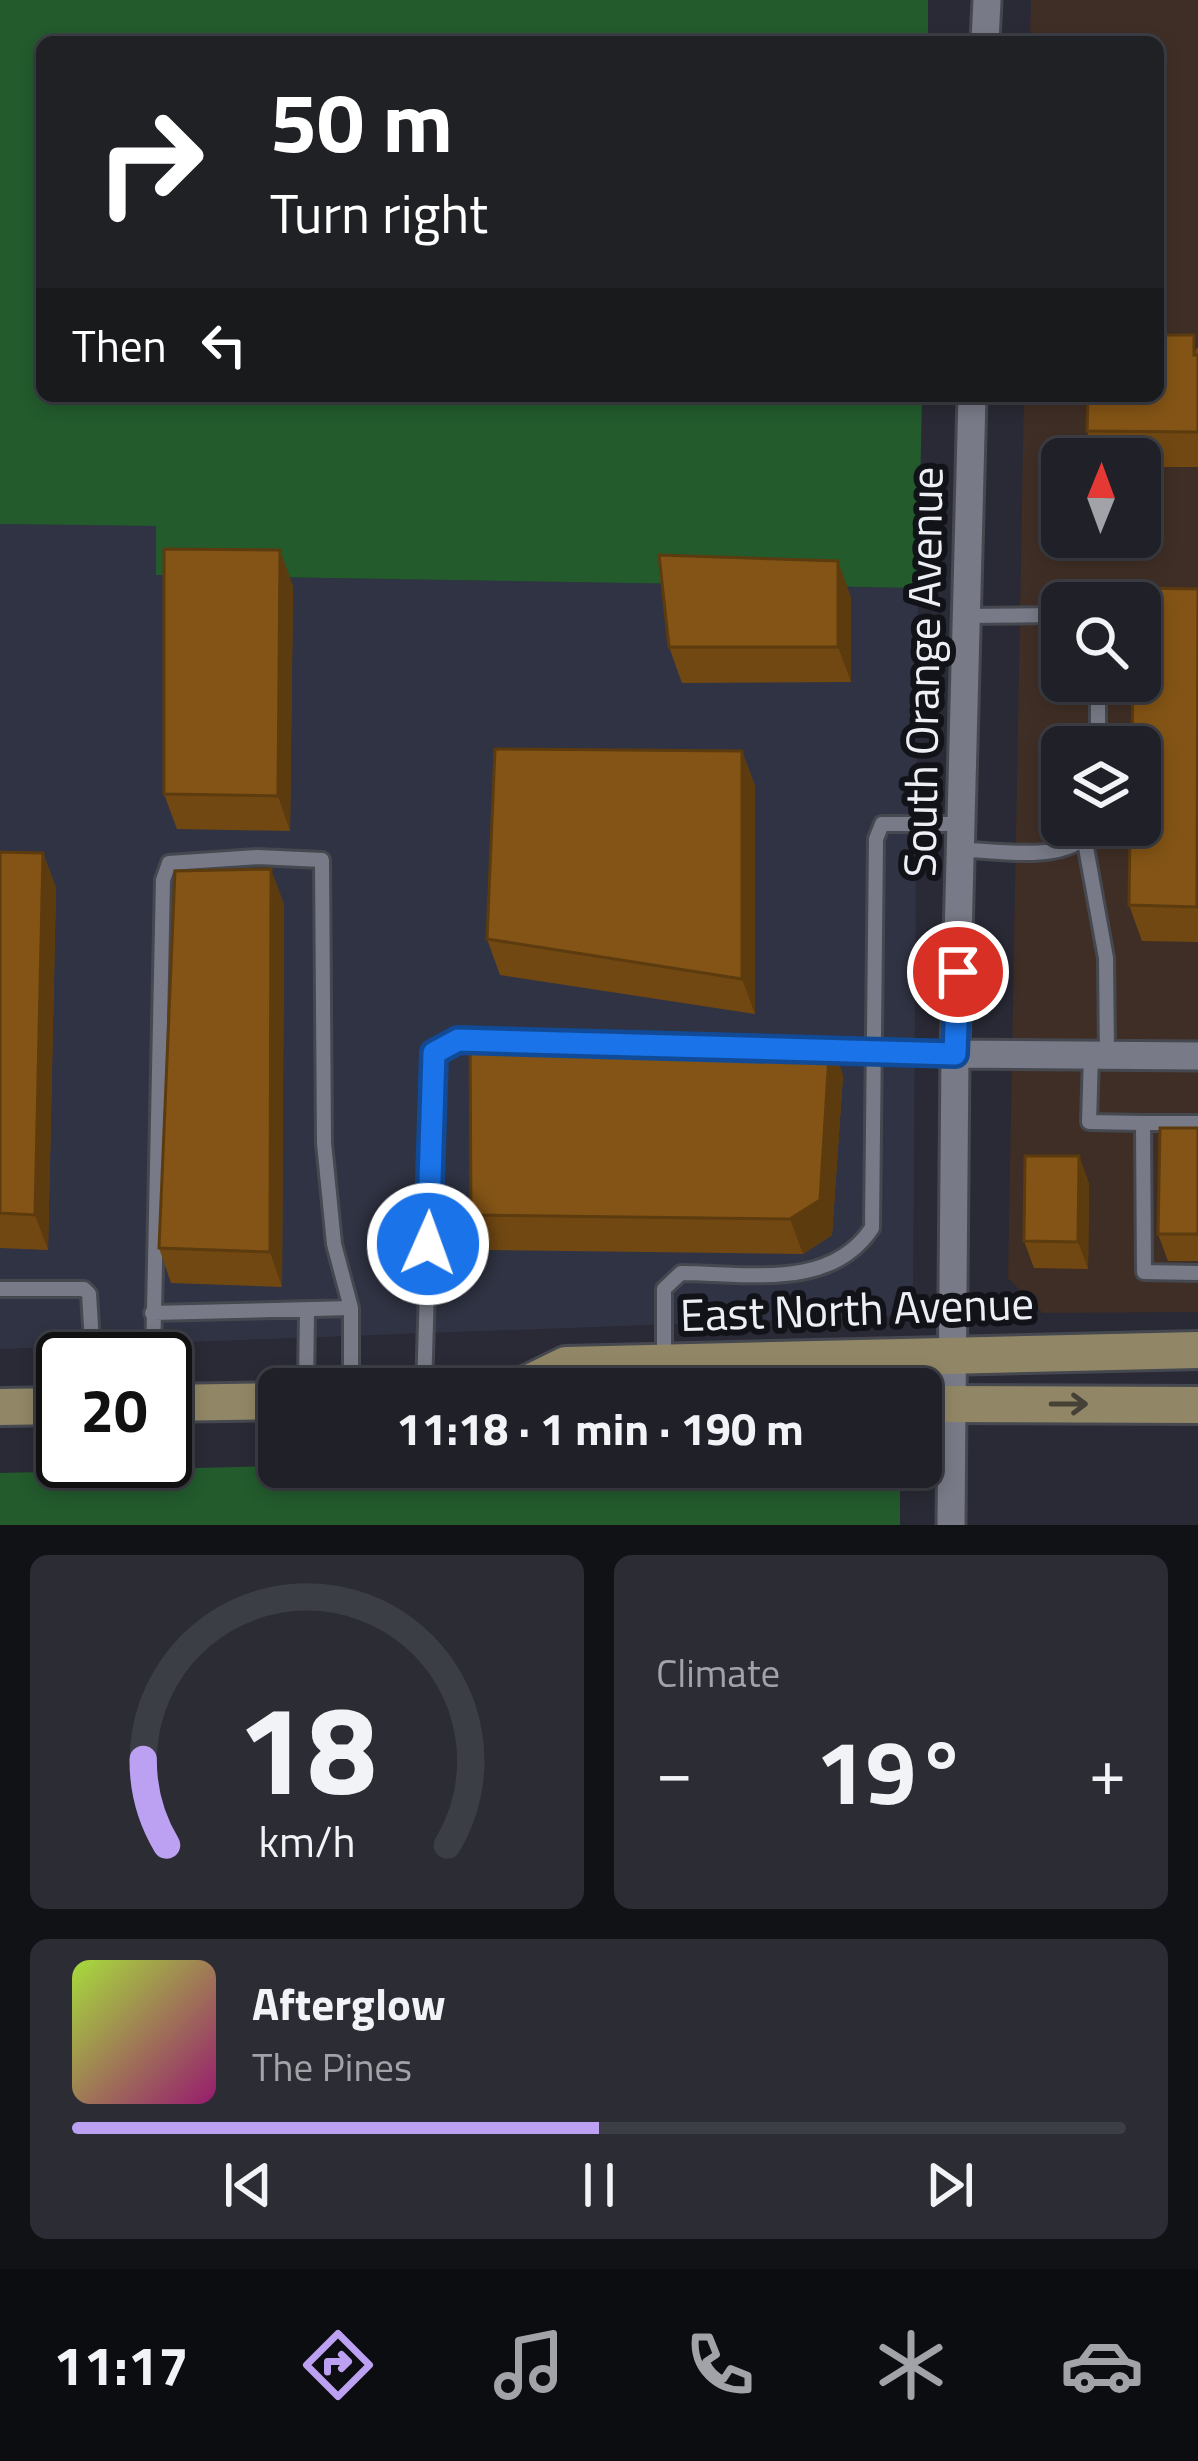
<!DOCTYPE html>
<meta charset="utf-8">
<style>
body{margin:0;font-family:"Titillium Web",sans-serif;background:#2c2d34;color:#f1f3f6;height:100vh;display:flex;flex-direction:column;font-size:45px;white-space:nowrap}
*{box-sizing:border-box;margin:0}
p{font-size:39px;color:#a1a3a8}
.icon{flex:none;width:66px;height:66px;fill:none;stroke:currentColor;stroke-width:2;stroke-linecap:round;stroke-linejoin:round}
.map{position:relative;height:1525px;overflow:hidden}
.panel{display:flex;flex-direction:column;gap:30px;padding:30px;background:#111216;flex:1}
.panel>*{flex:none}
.guide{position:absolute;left:36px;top:36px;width:1128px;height:366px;border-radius:18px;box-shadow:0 6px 18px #0003,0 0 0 3px #3c3e45;background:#202124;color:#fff;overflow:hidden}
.needle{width:78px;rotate:1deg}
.tools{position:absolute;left:1041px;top:438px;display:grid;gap:24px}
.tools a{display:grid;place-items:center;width:120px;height:120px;border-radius:18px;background:#1f2028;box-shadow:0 6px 18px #0003,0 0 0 3px #3c3e45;font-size:60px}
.speed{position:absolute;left:36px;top:1332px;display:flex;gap:24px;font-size:60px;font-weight:700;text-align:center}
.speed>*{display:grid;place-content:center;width:156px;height:156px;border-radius:50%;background:#1f2028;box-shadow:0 6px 18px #0003,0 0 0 3px #3c3e45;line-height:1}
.speed .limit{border:6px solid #111;border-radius:18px;background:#fff;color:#111}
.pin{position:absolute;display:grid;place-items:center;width:102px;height:102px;color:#fff;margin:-51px;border:6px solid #fff;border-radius:50%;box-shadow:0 3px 12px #0007}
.me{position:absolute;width:132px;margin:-66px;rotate:2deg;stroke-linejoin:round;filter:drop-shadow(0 0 9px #0008)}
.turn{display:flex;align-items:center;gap:42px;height:252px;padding:0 36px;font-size:54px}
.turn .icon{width:156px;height:156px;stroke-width:2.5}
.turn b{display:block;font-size:84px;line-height:102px}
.then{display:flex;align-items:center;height:114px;padding:0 36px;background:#0003;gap:24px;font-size:45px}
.big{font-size:90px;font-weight:700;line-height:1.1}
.panel .card{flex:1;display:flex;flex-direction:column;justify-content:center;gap:18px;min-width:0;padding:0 42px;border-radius:18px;background:#2c2d34}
.panel .dial{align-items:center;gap:0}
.dial svg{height:312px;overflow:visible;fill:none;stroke:#3c3e45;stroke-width:7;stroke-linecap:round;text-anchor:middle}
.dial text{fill:#f1f3f6;stroke:none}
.song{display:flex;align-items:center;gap:36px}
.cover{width:144px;height:144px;border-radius:18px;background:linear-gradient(135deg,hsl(80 70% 55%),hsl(320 70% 35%))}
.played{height:12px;border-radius:6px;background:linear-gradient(90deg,#bca0f2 50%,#3c3e45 50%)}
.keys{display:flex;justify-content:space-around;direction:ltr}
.heat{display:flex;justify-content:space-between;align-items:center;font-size:66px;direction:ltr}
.panel .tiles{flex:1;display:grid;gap:30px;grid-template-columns:1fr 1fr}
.card:last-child{grid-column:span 2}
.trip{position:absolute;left:258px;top:1368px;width:684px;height:120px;border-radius:18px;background:#1f2028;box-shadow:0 6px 18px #0003,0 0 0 3px #3c3e45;font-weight:700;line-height:120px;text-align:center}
.tabs{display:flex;height:192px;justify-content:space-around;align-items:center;background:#0c0d10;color:#a1a3a8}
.tabs .icon{width:84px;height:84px}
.tabs .current{color:#bca0f2}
.tabs b{font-size:54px;color:#f1f3f6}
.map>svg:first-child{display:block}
.commercial{fill:#3f2e25;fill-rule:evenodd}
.built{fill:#303343}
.green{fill:#235b2d}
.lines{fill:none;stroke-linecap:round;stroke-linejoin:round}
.lane-casing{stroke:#464850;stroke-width:20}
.street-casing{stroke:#464850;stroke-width:33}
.secondary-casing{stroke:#464850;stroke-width:42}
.lane{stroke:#787b87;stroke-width:14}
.street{stroke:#787b87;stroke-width:27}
.secondary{stroke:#918766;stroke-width:36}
.wall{fill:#714812}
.shaded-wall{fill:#5c3b0f}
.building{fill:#835415;stroke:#5c3b0f;stroke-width:3}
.oneway{stroke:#454137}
.route-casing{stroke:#114b97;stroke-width:30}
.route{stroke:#1a73e8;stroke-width:21}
.labels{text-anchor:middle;stroke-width:12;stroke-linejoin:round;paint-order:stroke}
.street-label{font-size:45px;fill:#edeff6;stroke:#121318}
</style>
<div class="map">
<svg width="1198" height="1525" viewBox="0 0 1198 1525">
<rect width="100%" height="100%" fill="#292a35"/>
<path class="commercial" d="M 1031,0 L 1198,0 L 1198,1312 L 1043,1313 L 1008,1278 L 1024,396 L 1158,396 L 1158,42 L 1030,42 ZM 1062,459 L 1140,459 L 1140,537 L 1062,537 ZM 1062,603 L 1140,603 L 1140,681 L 1062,681 ZM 1062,747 L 1140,747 L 1140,825 L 1062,825 Z"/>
<path class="built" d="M 0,524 L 157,526 L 157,575 L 918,588 L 913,1292 L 907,1309 L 891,1316 L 0,1349 Z"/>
<path class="green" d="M 0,0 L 928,0 L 928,42 L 42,42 L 42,396 L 922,396 L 918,588 L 156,575 L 156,526 L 0,524 Z
M 279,1466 L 887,1467 L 900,1480 L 900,1525 L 0,1525 L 0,1473 Z"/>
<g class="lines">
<defs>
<path id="lane" d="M 1119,603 L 1149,599
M 964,616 L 1062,615
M 1098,747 L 1098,681
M 1085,842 L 1106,958 L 1107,1055
M 962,850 C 1005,850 1070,866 1096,825
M 820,1047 L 955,1054
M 1091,1055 L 1089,1122 L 1143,1123
M 1198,1123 L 1143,1123 L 1144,1272 L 1198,1273
M 0,1289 L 84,1289 L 89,1294 L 93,1359
M 152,1313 L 351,1308
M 153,1359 L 163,880 L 169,863 L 258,857 L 322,860 L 324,1143 L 334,1244 L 351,1308 L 351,1389
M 664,1362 L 664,1289 L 681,1273 C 748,1273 830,1291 872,1228 L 876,839 L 882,824 L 963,824
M 306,1389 L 307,1310
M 424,1389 L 434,1053 L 458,1040 L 485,1040"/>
<path id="street" d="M 985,42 L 987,0
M 955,1054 L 1198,1056
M 951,1525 L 955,1054 L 972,396"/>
<path id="secondary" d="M 479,1389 L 523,1386 L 566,1365 L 1198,1350
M 165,1403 L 279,1401
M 921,1404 L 1198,1405
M 0,1407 L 63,1406"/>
</defs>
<use href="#lane" class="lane-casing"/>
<use href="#street" class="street-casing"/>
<use href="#secondary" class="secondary-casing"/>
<use href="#lane" class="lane"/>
<use href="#street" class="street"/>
<use href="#secondary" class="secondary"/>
</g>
<path class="wall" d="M 1198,347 L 1198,467 L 1140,467 L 1140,459 L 1097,459 L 1087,431 L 1088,402 L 1079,402 L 1077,396 L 1158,396 Z
M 293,586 L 290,831 L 177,829 L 164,794 Z
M 1198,589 L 1198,942 L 1142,941 L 1129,905 Z
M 851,597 L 851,682 L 682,683 L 669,647 Z
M 742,751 L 755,786 L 755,1014 L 500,975 L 487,939 Z
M 0,852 L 43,853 L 56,888 L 48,1250 L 0,1248 Z
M 284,904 L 282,1287 L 171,1283 L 159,1248 Z
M 843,1075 L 832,1235 L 803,1254 L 484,1250 L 471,1215 Z
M 1198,1128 L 1198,1261 L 1168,1261 L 1158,1234 Z
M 1079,1156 L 1089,1184 L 1088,1269 L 1034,1268 L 1024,1241 Z"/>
<path class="shaded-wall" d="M 280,550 L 293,586 L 290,831 L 278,796 Z
M 838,561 L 851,597 L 851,682 L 838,647 Z
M 742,751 L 755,786 L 755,1014 L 742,979 Z
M 43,853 L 56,888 L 48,1250 L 35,1215 Z
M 271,869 L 284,904 L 282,1287 L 270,1252 Z
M 830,1040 L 843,1075 L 832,1235 L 803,1254 L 790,1219 Z
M 1079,1156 L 1089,1184 L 1088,1269 L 1078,1242 Z"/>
<path class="building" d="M 1158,335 L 1194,335 L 1194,355 L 1198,355 L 1198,432 L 1087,431 L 1088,396 L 1158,396 Z
M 164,549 L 280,550 L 278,796 L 164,794 Z
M 659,555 L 838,561 L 838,647 L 669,647 Z
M 1135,588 L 1198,589 L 1197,907 L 1129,905 L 1130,825 L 1140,825 L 1140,747 L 1132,747 L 1133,681 L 1140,681 L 1140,603 L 1135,603 Z
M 495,749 L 742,751 L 742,979 L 487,939 Z
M 0,852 L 43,853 L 35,1215 L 0,1213 Z
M 271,869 L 270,1252 L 159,1248 L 175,871 Z
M 470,1038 L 830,1040 L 820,1200 L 790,1219 L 471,1215 Z
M 1160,1128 L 1198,1128 L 1198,1234 L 1158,1234 Z
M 1025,1156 L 1079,1156 L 1078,1242 L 1024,1241 Z"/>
<defs><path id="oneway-shaft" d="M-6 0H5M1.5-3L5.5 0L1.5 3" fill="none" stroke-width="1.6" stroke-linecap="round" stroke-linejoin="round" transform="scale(3)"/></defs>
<use class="oneway" href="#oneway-shaft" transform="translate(1069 1404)"/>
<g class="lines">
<defs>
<path id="route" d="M 428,1244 L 434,1053 L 458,1040 L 955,1054 L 958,972"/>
</defs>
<use href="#route" class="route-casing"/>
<use href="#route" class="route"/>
</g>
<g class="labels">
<g class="street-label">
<text transform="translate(923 672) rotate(-89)" y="16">South Orange Avenue</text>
<text transform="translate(857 1309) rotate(-2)" y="16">East North Avenue</text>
</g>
</g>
</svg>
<div class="tools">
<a><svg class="needle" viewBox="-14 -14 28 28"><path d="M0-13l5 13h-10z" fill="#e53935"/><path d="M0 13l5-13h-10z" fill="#a1a3a8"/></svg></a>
<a><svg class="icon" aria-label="search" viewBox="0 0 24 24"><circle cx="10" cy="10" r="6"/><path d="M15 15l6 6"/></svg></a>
<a><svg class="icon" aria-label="layers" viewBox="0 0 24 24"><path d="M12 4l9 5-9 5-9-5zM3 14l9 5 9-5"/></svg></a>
</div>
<div class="speed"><div class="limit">20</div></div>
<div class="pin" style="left:958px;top:972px;background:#d93025"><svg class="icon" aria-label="arrive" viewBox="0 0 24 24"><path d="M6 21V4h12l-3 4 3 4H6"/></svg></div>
<svg class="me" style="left:428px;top:1244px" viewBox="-20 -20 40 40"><circle r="17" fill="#1a73e8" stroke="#fff" stroke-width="3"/><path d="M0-11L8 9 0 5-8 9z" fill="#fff"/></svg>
<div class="trip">11:18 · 1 min · 190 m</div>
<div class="guide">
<div class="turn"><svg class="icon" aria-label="right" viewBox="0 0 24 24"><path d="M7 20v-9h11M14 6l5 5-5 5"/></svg><div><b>50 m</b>Turn right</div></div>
<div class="then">Then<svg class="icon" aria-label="left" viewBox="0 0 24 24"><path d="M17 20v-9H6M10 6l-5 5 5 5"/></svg></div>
</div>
</div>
<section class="panel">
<div class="tiles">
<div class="card dial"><svg viewBox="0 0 100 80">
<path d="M14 69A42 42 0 1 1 86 69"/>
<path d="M14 69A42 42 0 0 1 8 47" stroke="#bca0f2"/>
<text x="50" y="56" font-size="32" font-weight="700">18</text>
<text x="50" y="72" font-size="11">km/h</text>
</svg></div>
<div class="card"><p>Climate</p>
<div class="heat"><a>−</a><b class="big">19°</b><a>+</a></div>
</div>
<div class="card">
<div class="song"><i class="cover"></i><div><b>Afterglow</b><p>The Pines</p></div></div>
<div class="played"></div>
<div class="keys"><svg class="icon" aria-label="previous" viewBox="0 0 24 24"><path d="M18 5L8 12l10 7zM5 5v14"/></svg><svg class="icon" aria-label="pause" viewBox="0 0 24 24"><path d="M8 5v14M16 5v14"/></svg><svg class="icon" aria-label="next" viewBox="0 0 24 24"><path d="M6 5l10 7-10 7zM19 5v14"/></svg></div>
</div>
</div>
</section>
<nav class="tabs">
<b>11:17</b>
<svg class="icon current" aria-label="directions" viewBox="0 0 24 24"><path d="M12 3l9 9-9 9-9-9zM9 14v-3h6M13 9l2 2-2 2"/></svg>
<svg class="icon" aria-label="music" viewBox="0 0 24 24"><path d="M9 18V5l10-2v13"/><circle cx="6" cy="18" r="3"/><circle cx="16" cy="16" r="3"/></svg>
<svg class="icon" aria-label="phone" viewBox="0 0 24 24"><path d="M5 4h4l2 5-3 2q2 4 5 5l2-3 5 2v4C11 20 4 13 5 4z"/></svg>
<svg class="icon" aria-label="climate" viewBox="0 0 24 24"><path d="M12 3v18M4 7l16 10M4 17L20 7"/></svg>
<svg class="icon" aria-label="car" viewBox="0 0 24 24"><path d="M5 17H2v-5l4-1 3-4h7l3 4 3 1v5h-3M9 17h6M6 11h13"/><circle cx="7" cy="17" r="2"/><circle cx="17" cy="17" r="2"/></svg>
</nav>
